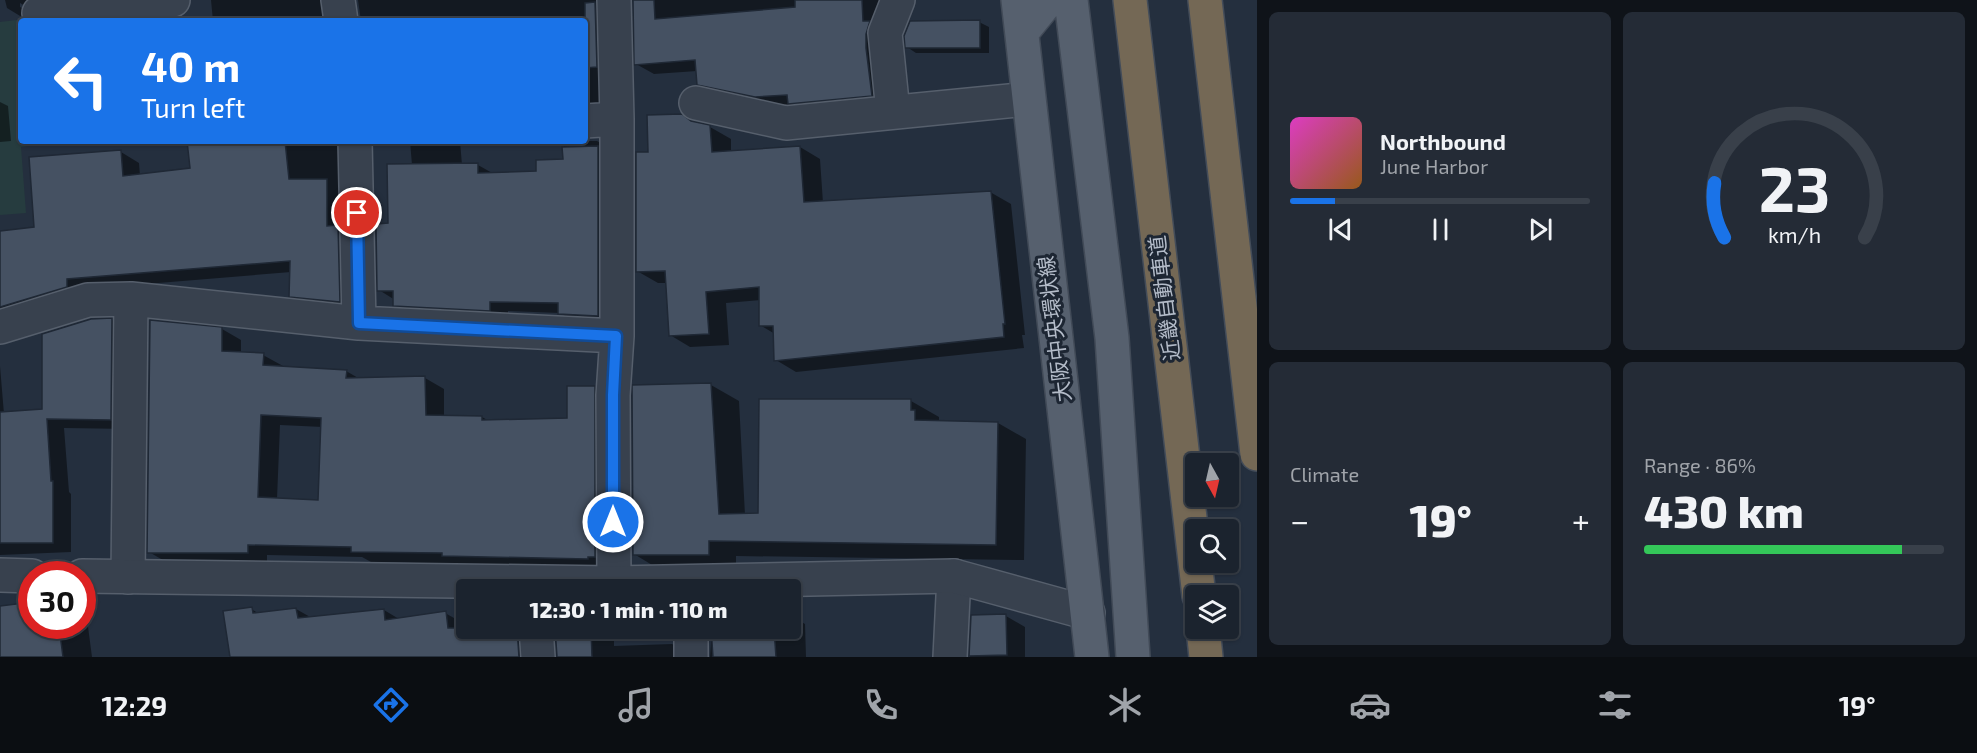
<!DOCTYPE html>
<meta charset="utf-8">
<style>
body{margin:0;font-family:"Exo 2","Noto Sans JP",sans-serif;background:#242b36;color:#f1f3f6;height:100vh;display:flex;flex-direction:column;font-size:22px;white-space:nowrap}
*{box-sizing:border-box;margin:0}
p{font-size:20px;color:#a0a4aa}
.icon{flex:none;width:33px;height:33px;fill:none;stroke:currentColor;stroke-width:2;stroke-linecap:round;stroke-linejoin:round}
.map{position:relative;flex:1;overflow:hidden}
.panel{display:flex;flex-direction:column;gap:12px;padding:12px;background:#0f1319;width:720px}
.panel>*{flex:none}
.banner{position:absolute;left:18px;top:18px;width:570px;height:126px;border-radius:6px;box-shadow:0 2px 4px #0004,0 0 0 2px #39404a;background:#1a73e8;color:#fff;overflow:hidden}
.needle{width:39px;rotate:172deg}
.buttons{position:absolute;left:1185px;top:453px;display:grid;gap:12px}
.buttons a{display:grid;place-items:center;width:54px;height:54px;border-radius:6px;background:#1b232e;box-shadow:0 2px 4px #0004,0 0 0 2px #39404a;font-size:30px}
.speed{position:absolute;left:18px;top:561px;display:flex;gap:12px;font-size:30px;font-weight:700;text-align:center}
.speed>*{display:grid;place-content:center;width:78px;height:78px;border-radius:50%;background:#1b232e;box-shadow:0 2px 4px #0004,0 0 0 2px #39404a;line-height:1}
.speed .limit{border:9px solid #d22;background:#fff;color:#111}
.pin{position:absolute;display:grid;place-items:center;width:51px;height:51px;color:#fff;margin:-26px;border:3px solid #fff;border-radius:50%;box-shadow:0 2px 6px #0007}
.me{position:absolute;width:66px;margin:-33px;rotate:0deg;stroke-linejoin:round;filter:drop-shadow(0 0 4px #0008)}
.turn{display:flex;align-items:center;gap:21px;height:126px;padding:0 24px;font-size:27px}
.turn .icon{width:78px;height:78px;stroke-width:2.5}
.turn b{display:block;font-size:42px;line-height:51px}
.big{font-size:45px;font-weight:800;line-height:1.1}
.panel .widget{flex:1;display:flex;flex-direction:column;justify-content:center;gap:9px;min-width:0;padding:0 21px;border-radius:9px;background:#242b36}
.panel .dial{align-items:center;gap:0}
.dial svg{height:156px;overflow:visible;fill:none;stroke:#39404a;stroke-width:7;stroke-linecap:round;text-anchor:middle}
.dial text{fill:#f1f3f6;stroke:none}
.song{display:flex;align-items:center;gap:18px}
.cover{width:72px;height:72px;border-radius:9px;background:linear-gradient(135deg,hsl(310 70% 55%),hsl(30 70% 35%))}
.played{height:6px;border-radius:3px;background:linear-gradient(90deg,#1a73e8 15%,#39404a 15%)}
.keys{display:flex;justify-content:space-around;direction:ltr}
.heat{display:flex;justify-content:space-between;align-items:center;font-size:33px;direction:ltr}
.charge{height:9px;border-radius:4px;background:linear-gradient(90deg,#34c759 86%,#39404a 0)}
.panel .tiles{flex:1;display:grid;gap:12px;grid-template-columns:repeat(2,1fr)}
.trip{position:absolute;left:456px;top:579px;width:345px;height:60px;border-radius:6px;background:#1b232e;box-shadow:0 2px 4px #0004,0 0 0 2px #39404a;font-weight:800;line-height:60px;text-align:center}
.dock{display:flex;height:96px;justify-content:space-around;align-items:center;background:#0b0e12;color:#a0a4aa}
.dock .icon{width:42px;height:42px}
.dock .current{color:#1a73e8}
.dock b{font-size:27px;color:#f1f3f6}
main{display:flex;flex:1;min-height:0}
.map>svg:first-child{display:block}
.green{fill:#263c3f}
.shadow{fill:#0007;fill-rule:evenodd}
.building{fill:#455162;stroke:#1f2835;stroke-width:1.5;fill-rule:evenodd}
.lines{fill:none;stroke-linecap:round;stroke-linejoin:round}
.minor-casing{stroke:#565f6c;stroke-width:36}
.tertiary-casing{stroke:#565f6c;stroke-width:36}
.primary-casing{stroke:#414a57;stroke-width:36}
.motorway-casing{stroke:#434c59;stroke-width:36}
.minor{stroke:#38414e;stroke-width:33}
.tertiary{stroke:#38414e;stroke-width:33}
.primary{stroke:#56606e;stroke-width:33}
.motorway{stroke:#746855;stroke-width:33}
.route-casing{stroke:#114b97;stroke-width:15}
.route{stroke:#1a73e8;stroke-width:10}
.labels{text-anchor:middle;stroke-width:6;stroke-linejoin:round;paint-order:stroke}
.street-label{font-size:21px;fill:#b4bcc9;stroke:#1d2633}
</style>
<main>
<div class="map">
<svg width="1257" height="657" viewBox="0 0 1257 657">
<rect width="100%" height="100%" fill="#242f3e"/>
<path class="green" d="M 25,19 L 27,21 L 21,21 L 21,141 L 70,141 L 21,147 L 26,213 L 0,215 L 0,22 Z"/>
<path class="shadow" d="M 5,0 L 96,0 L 41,15 L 20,3 L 20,7 L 37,16 L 25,19 L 7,8 Z
M 211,0 L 341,0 L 338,21 L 213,21 Z
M 358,0 L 617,0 L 613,111 L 585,130 L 585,21 L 361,21 Z
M 634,0 L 901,0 L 889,106 L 808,114 L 794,106 L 774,107 L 717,95 L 698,84 L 697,71 L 654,74 L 636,64 Z
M 979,22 L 989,27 L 989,53 L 916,53 L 907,47 Z
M 0,102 L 8,106 L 11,141 L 0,142 Z
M 694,123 L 710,127 L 731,139 L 731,152 L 800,147 L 820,159 L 823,203 L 990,192 L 1011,204 L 1025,335 L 1022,335 L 1024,348 L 796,372 L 776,360 L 775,334 L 760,325 L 761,300 L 726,303 L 729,345 L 690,347 L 670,335 L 667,283 L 658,283 L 637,271 L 650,153 Z
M 585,135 L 587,141 L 597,141 L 615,151 L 616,326 L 578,324 L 560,313 L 508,311 L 508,320 L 413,316 L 395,305 L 395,300 L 379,290 L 390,225 L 412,165 L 410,141 L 460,141 L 462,165 L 478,165 L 494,174 L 537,172 L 564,160 L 564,141 L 585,141 Z
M 188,141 L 348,141 L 358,312 L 309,307 L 291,296 L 291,272 L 85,289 L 0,320 L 0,233 L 35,229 L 121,152 L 139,163 L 140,176 L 192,169 Z
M 112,320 L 130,330 L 129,429 L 64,428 L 69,492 L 71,494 L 71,552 L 0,555 L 0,366 L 4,414 L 43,411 Z
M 222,329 L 241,340 L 241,354 L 263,355 L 283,366 L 283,368 L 346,371 L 360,379 L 425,378 L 444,389 L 444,416 L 482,417 L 489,421 L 568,419 L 594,387 L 614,398 L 614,567 L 463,566 L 459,564 L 371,562 L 362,557 L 267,555 L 267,563 L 168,563 L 149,552 ZM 280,425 L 323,427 L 320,501 L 277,499 Z
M 711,385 L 739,401 L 745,515 L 760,514 L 911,401 L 939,417 L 939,422 L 998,423 L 1026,439 L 1024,560 L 736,556 L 736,570 L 662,571 L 634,554 Z
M 0,608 L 32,626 L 82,626 L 82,616 L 87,619 L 92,657 L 0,657 Z
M 251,609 L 260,614 L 296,609 L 312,618 L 384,610 L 399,619 L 445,613 L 454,618 L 466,616 L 466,628 L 532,628 L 541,657 L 231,657 Z
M 790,615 L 805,624 L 806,657 L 710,657 L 711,642 L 714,642 L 713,628 L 790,628 Z
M 972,616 L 1006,616 L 1025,627 L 1025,657 L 970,657 Z
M 555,628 L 606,628 L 614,633 L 614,646 L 672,644 L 695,657 L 558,657 Z"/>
<path class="building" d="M 633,0 L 654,0 L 655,19 L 795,7 L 795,0 L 862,0 L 863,21 L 870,21 L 866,34 L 866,48 L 872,96 L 788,104 L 787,95 L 755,97 L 697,85 L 695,60 L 634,65 Z
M 595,2 L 597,67 L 585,68 L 585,3 Z
M 980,20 L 980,48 L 905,48 L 904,36 L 910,21 Z
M 682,114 L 691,121 L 710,125 L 712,152 L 800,146 L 804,202 L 991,191 L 1005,324 L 1003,324 L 1004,337 L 774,361 L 773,326 L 759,326 L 759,287 L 706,292 L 709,334 L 669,336 L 665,271 L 636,272 L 636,152 L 648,152 L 647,115 Z
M 187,141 L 285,141 L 289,179 L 327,179 L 327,226 L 338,225 L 340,302 L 289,297 L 290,261 L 67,279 L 67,287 L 0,307 L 0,231 L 34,227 L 29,157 L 121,150 L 123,176 L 190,168 Z
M 598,146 L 598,316 L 558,314 L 558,303 L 490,302 L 490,311 L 393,306 L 393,291 L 377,291 L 376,224 L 388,223 L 387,164 L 478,163 L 478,173 L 536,171 L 536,160 L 563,159 L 562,147 Z
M 112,318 L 111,420 L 47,419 L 51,481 L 53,481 L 53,543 L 0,543 L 0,412 L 42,409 L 42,334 L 91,319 Z
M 150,320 L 222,327 L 222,351 L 264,353 L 263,365 L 347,370 L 346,378 L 425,376 L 426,415 L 482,416 L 482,420 L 567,418 L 567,386 L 595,386 L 595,557 L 588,557 L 588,559 L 442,556 L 442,553 L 351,552 L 351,547 L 248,545 L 248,553 L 147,553 ZM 261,415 L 321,418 L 318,500 L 258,497 Z
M 711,383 L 719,514 L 758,513 L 759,399 L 911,399 L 911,410 L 915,410 L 915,420 L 998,422 L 996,545 L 709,541 L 709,555 L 633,555 L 632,385 Z
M 32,602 L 32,626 L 59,626 L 63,657 L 0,657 L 0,606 Z
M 252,607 L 253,613 L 296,608 L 298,618 L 384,609 L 385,620 L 446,611 L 448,628 L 517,628 L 519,657 L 230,657 L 223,611 Z
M 1006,614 L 1007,655 L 969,656 L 971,615 Z
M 555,628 L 591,628 L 592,657 L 557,657 Z
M 711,628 L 774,628 L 776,657 L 713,657 Z"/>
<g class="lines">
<defs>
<path id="minor" d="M 338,0 L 341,21
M 39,13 L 173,0
M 696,103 L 786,123 L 1028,99
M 893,112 L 885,33 L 898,0
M 585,121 L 617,119
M 355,141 L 359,323
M 0,327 L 88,300 L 131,299 L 359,323 L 617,336
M 128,577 L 131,299
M 614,583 L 613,395 L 617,336 L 617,119 L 614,0
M 536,628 L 538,657
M 691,657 L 691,628
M 950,657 L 954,576"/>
<path id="tertiary" d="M 0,575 L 32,576
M 82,576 L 614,583 L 954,576 L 1088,613"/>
<path id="primary" d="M 1018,0 L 1092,657
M 1071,0 L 1112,338 L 1133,657
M 1022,32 L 1048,0"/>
<path id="motorway" d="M 1130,0 L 1199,596
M 1205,0 L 1257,454
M 1203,628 L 1206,657"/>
</defs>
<use href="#minor" class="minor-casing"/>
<use href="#tertiary" class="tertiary-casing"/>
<use href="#primary" class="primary-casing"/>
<use href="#motorway" class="motorway-casing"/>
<use href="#minor" class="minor"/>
<use href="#tertiary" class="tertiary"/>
<use href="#primary" class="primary"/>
<use href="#motorway" class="motorway"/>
</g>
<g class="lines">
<defs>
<path id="route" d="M 357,213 L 359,323 L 616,336 L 613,395 L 613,522"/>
</defs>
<use href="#route" class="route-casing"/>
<use href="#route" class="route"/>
</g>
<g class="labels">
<g class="street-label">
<text transform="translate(1165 298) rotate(-97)" y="7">近畿自動車道</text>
<text transform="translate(1055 329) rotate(-97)" y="7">大阪中央環状線</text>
</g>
</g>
</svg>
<div class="buttons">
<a><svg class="needle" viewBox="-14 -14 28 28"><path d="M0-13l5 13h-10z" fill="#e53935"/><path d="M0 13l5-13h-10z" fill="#a0a4aa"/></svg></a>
<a><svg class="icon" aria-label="search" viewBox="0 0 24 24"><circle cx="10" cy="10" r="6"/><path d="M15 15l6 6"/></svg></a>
<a><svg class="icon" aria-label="layers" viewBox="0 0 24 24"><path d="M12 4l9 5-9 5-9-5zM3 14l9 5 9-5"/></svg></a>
</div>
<div class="speed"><div class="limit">30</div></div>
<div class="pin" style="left:357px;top:213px;background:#d93025"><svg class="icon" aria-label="arrive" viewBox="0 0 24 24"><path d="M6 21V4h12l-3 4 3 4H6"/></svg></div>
<svg class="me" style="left:613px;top:522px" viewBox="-20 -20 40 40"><circle r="17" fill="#1a73e8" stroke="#fff" stroke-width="3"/><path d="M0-11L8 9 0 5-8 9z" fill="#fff"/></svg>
<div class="trip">12:30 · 1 min · 110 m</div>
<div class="banner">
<div class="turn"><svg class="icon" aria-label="left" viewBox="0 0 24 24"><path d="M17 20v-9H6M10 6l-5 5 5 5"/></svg><div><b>40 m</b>Turn left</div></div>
</div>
</div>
<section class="panel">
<div class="tiles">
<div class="widget">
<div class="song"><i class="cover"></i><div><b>Northbound</b><p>June Harbor</p></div></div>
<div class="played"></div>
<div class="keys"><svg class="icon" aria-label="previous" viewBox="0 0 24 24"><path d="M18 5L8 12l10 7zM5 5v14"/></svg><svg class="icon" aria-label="pause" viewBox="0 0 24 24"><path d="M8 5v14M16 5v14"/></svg><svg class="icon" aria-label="next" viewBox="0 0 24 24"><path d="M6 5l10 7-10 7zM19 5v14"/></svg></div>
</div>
<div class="widget dial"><svg viewBox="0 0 100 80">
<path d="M14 69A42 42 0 1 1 86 69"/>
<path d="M14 69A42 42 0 0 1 9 41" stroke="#1a73e8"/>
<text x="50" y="56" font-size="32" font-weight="700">23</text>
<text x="50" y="72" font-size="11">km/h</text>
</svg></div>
<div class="widget"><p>Climate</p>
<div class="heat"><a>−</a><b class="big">19°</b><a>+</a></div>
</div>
<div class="widget"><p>Range · 86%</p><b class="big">430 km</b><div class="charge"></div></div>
</div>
</section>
</main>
<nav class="dock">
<b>12:29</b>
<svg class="icon current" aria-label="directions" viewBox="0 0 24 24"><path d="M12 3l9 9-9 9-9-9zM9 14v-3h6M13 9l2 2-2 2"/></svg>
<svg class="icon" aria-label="music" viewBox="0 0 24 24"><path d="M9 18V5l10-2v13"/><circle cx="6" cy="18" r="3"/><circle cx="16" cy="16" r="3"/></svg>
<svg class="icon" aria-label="phone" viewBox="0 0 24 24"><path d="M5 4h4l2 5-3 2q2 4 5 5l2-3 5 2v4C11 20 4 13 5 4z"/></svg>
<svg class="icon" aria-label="climate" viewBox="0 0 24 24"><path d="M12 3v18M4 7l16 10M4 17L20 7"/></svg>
<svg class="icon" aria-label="car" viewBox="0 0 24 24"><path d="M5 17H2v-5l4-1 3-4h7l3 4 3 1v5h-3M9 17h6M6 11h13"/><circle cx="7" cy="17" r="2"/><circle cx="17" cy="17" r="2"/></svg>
<svg class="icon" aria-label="filters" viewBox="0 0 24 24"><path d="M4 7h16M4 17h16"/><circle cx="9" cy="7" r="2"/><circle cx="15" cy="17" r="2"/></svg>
<b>19°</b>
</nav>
